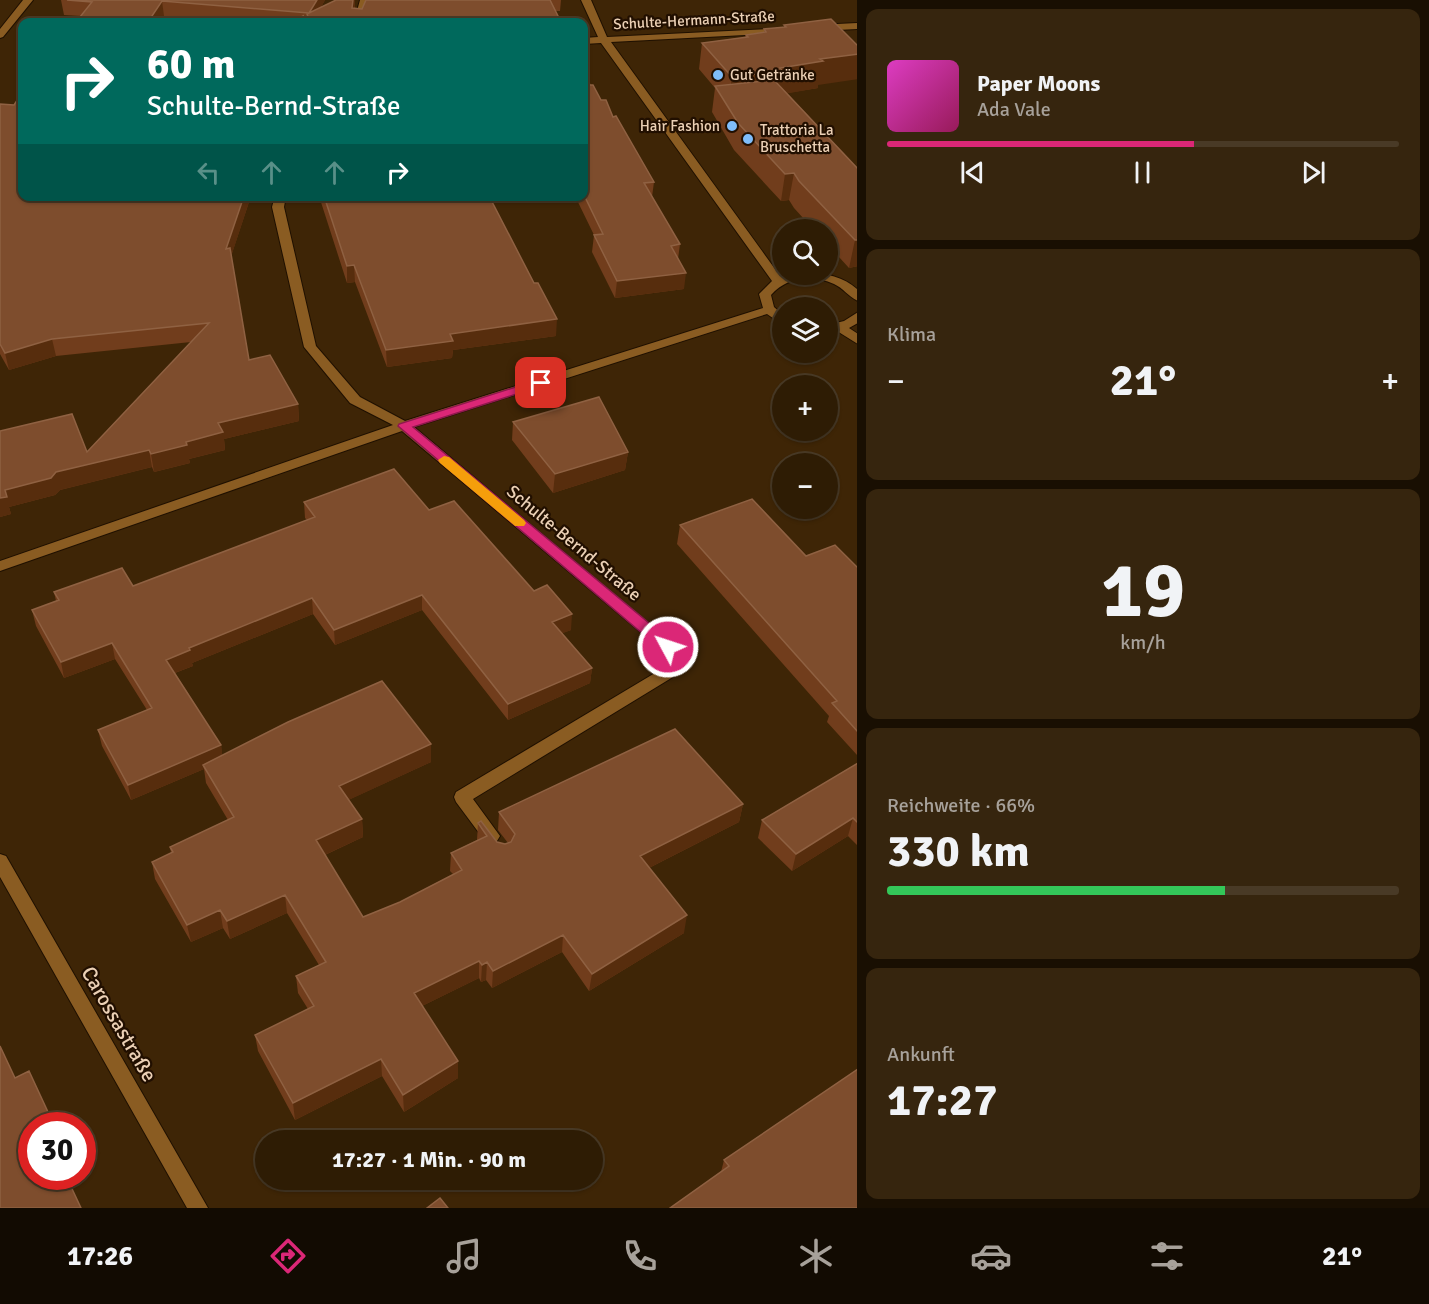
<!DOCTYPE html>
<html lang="de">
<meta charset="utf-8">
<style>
body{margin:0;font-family:Signika,sans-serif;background:#36250e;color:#f1f3f6;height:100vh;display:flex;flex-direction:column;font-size:22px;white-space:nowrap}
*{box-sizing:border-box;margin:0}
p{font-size:20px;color:#a7a19a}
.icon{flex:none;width:33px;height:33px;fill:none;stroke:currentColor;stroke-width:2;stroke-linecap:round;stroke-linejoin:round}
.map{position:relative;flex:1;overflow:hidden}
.side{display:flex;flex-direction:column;gap:9px;padding:9px;background:#190f02;width:572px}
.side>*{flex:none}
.hud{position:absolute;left:18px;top:18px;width:570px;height:183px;border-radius:12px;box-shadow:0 2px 4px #0004,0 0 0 2px #493a26;background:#00695c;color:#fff;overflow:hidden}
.buttons{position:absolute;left:772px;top:219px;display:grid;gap:12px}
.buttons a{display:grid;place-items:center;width:66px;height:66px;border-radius:50%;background:#2e1c04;box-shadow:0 2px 4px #0004,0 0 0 2px #493a26;font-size:30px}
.speed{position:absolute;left:18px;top:1112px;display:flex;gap:12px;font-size:30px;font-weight:700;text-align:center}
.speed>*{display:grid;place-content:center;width:78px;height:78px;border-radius:50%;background:#2e1c04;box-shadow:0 2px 4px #0004,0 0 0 2px #493a26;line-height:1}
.speed .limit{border:9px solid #d22;background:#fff;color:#111}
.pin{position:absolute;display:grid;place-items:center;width:51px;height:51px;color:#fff;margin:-26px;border-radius:12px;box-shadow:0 3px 9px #0006}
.me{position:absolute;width:66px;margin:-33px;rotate:310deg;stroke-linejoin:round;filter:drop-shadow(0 0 4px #0008)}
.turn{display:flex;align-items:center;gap:21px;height:126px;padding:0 30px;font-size:27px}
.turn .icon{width:78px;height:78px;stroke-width:2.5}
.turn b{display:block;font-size:42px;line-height:51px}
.lanes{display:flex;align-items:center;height:57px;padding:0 30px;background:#0003;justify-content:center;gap:30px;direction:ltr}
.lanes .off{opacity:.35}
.big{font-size:45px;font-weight:700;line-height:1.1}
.side .card{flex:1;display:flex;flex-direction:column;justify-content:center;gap:9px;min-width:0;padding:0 21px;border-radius:12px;background:#36250e}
.side .dial{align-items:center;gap:0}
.dial b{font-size:78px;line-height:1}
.song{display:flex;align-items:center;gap:18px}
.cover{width:72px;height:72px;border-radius:9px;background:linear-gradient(135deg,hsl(310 70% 55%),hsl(330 70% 35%))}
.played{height:6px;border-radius:3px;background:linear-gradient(90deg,#db2777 60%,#493a26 60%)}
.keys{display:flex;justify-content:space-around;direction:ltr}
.heat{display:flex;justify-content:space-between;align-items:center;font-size:33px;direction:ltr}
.charge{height:9px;border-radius:4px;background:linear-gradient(90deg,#34c759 66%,#493a26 0)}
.trip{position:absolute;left:255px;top:1130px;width:348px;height:60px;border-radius:30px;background:#2e1c04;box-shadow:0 2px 4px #0004,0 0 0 2px #493a26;font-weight:700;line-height:60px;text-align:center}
.menu{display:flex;height:96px;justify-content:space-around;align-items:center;background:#120b02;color:#a7a19a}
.menu .icon{width:42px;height:42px}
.menu .on{color:#db2777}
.menu b{font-size:27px;color:#f1f3f6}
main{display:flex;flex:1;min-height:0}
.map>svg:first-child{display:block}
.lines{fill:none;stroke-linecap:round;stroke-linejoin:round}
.minor-casing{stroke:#1f1001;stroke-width:2}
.minor{fill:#8a5c22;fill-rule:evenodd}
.wall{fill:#713d1c}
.shaded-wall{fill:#572d0d}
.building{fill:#7e4d2d;stroke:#8f6142;stroke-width:1.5}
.route{fill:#db2777;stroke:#8e194d;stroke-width:1.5}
.slow{fill:#f59e0b}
.poi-dot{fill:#7fbdfa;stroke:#210f00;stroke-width:2}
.labels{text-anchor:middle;stroke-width:4.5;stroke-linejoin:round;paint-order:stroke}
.far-street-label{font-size:15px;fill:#ebd0b5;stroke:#210f00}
.far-poi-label{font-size:15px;fill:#ebd0b5;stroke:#210f00;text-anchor:start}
.street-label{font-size:18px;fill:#ebd0b5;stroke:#210f00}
.near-street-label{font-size:21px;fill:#ebd0b5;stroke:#210f00}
</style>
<main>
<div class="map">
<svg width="858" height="1208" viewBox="0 0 858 1208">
<rect width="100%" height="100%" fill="#3e2506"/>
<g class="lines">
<defs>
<path id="minor" d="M 23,0 L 33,0 L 3,37 L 0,38 L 0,29 Z
M 360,0 L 370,0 L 362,22 L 354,22 Z
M 581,0 L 591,0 L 607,37 L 787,28 L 789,30 L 784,33 L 611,42 L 780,276 C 804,270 839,271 858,290 L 858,301 C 849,297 843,288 834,284 C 812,274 787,277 771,295 L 774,307 L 783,315 L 783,325 L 767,314 L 414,427 L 694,662 L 691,666 L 473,799 L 500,836 L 497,841 L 491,843 L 485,841 L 456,802 L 454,797 L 456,792 L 675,661 L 402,431 L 0,571 L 0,561 L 393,425 L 350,403 L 304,347 L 272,207 L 275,196 L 286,196 L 284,207 L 316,346 L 360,397 L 405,421 L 763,308 L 759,294 L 772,281 L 601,43 L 584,44 L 584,38 L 598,37 Z
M 858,23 L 858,29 L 817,31 L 812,28 L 817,25 Z
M 858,312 L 858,323 L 849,328 L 858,334 L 858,344 L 837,331 L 828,333 L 828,325 L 844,321 Z
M 0,854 L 6,856 L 208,1208 L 187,1208 L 0,877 Z"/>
</defs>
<use href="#minor" class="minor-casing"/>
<use href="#minor" class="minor"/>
</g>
<path class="wall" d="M 61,0 L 325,0 L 321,7 L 336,0 L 355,0 L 355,9 L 362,9 L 366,0 L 561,0 L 560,11 L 555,11 L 561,22 L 240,22 L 164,16 L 81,16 L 64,15 Z
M 784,25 L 818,85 L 818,88 L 787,93 L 858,169 L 858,266 L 849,268 L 828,245 L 828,230 L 814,230 L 794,208 L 789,200 L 781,201 L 734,150 L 712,112 L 715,88 L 699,69 L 702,43 L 745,37 L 746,35 L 764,32 L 764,29 L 784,27 Z
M 584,72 L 590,85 L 613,117 L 654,182 L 652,197 L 680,244 L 678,259 L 684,289 L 615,298 L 592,252 L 594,235 L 575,196 L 584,196 Z
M 0,104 L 14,105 L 251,196 L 231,256 L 249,360 L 298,404 L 299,421 L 224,439 L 225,450 L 189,459 L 190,463 L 154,472 L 152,467 L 60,490 L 55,495 L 9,507 L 11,514 L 0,517 L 0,431 L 87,452 L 191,342 L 56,356 L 9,370 L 0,354 Z
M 319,196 L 489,196 L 556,336 L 453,350 L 452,358 L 387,367 L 355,282 L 347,283 Z
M 513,422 L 628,452 L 625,470 L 553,493 L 512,440 Z
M 304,502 L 429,510 L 534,591 L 571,630 L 562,633 L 592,668 L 590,683 L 508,720 L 422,610 L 335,645 L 313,614 L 192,663 L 193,666 L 175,673 L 221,745 L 222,756 L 431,744 L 431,762 L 348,800 L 362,819 L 363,837 L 325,855 L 363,917 L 400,902 L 453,874 L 450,871 L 451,853 L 477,840 L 478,823 L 497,842 L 505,844 L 508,843 L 498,830 L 499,812 L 743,804 L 739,822 L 649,868 L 684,933 L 589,991 L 562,952 L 492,988 L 486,980 L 481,982 L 479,978 L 422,1006 L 458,1061 L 458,1078 L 404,1112 L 382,1076 L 295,1120 L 258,1051 L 255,1035 L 308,1009 L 298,993 L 296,976 L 319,965 L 287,913 L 230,939 L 223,928 L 191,942 L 155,879 L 152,862 L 171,853 L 170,847 L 228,820 L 206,783 L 204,769 L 131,800 L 102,746 L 98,730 L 147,710 L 115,659 L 64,678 L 36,626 L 32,610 L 56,601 L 54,592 L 133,586 L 307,520 L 305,518 Z
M 680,525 L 858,568 L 858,756 L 827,722 L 829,716 L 677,544 Z
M 858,763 L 858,846 L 848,836 L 792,871 L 758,838 L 762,820 Z
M 858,1069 L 721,1172 L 724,1160 Z"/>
<path class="shaded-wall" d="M 317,0 L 325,0 L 313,22 L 309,13 Z
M 353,0 L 355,0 L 355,6 L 352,22 L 352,8 Z
M 162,1 L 164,16 L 160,22 L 148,22 Z
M 858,54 L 858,79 L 818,85 L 818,88 L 728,104 L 732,77 L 780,68 L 820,59 Z
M 794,173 L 789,200 L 781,201 L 785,174 Z
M 244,196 L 251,196 L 228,266 L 226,249 Z
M 855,240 L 858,240 L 858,266 L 849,268 Z
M 354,265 L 355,282 L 347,283 L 347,266 Z
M 686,273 L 684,289 L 615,298 L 617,281 Z
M 557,319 L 556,336 L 453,350 L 452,358 L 387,367 L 386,350 L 450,334 Z
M 52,339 L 56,356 L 9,370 L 5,353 Z
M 298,404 L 299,421 L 224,439 L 225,450 L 189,459 L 190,463 L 154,472 L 151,454 L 186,442 L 218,423 Z
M 149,450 L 152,467 L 60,490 L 55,495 L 9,507 L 11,514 L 0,517 L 0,498 L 5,490 L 56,472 Z
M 628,452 L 625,470 L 553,493 L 555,474 Z
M 422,595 L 422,610 L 335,645 L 334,630 Z
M 312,598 L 313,614 L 192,663 L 193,666 L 169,675 L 166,660 L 189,648 Z
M 572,614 L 571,630 L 551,638 L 552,622 Z
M 112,643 L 115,659 L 64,678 L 61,662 Z
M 592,668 L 590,683 L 508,720 L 508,704 Z
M 431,744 L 431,762 L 340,804 L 339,786 Z
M 221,745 L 223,760 L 203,765 L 204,769 L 131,800 L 128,785 Z
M 743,804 L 739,822 L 637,874 L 640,856 Z
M 853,818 L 848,836 L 792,871 L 796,854 Z
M 362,819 L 363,837 L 318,858 L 316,840 Z
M 285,895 L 287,913 L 230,939 L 227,921 Z
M 220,910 L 223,928 L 191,942 L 187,925 Z
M 687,915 L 684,933 L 589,991 L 592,974 Z
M 563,935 L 562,952 L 492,988 L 493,971 Z
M 479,961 L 479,978 L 414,1010 L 414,993 Z
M 487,962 L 486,980 L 481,982 L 482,965 Z
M 381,1059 L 382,1076 L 295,1120 L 293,1103 Z
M 458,1061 L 458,1078 L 404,1112 L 403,1095 Z"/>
<path class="building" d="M 67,0 L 317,0 L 309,13 L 336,0 L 353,0 L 352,8 L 362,9 L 366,0 L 550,0 L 561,22 L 310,22 L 307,14 L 309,13 L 162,1 L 148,22 L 76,22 L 92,2 Z
M 303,16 L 301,22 L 291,22 Z
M 831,19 L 858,46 L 858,54 L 820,59 L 823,61 L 780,68 L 782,71 L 732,77 L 702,43 L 748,37 L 746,35 L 766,32 L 764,29 L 786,27 L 784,25 Z
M 584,72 L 590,85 L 593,85 L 601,100 L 606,100 L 613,117 L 616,116 L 654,182 L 644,183 L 680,244 L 671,246 L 686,273 L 617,281 L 594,235 L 603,234 L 584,195 Z
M 774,80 L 858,169 L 858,240 L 855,240 L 799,181 L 794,173 L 785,174 L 738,123 L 715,86 Z
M 22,93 L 22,196 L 244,196 L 226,249 L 230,248 L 249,360 L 270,355 L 298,404 L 218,423 L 223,432 L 186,442 L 187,445 L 151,454 L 149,450 L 56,472 L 51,478 L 5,490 L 7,497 L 0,498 L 0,431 L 72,414 L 87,452 L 209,323 L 52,339 L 5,353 L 0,344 L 0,104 L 14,105 Z
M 324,196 L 489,196 L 534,283 L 538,283 L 557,319 L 450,334 L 453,341 L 386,350 L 354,265 L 347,266 Z
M 599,397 L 628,452 L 555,474 L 513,422 Z
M 394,469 L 429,510 L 454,501 L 534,591 L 547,585 L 572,614 L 552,622 L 592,668 L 508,704 L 422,595 L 334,630 L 312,598 L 189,648 L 190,650 L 166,660 L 221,745 L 128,785 L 98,730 L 152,708 L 112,643 L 61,662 L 32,610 L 59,600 L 54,592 L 122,568 L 133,586 L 315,517 L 304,502 Z
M 752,499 L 806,556 L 835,545 L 858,568 L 858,732 L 832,703 L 837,701 L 680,525 Z
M 382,681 L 431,744 L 339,786 L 362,819 L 316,840 L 363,917 L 400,902 L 462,870 L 451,853 L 487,836 L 478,823 L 481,821 L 497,842 L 505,844 L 511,842 L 515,834 L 499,812 L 675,729 L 743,804 L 640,856 L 687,915 L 592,974 L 563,935 L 493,971 L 487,962 L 482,965 L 479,961 L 414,993 L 458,1061 L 403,1095 L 381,1059 L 293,1103 L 255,1035 L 314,1006 L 296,976 L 326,962 L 285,895 L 227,921 L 220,910 L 187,925 L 152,862 L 173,852 L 170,847 L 234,817 L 203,765 L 288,722 Z
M 858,763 L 858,823 L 853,818 L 796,854 L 762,820 Z
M 0,1046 L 15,1078 L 29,1071 L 54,1125 L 32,1125 L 32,1176 L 66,1176 L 81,1208 L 0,1208 Z
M 858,1069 L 858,1208 L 670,1208 L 729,1166 L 724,1160 Z
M 440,1198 L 448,1208 L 427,1208 Z"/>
<path class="route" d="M 541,379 L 545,380 L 545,385 L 413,427 L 673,643 L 675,647 L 673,651 L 663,651 L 398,426 L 399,424 Z"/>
<path class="slow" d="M 444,456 L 449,457 L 524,520 L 526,523 L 524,526 L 515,526 L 440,463 L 438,460 Z"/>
<g class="poi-dot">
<circle cx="718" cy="75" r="6"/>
<circle cx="732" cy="126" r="6"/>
<circle cx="748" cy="139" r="6"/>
</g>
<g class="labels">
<g class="far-street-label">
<text transform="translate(694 20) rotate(-3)" y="5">Schulte-Hermann-Straße</text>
</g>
<g class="far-poi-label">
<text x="730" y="80">Gut Getränke</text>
<text x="720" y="131" text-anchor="end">Hair Fashion</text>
<text x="760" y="135">Trattoria La<tspan x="760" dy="17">Bruschetta</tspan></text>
</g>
<g class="street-label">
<text transform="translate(574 543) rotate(40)" y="6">Schulte-Bernd-Straße</text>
</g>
<g class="near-street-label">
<text transform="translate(119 1024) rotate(60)" y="7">Carossastraße</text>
</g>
</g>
</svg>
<div class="buttons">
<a><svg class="icon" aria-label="search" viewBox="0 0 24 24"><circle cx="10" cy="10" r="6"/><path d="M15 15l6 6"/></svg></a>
<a><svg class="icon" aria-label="layers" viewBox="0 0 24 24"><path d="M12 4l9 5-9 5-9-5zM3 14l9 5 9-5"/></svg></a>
<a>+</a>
<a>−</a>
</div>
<div class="speed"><div class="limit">30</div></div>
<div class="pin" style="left:541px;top:383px;background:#d93025"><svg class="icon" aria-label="arrive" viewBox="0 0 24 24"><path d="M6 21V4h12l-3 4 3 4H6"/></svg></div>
<svg class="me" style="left:668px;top:647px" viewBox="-20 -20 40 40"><circle r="17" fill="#db2777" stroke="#fff" stroke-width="3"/><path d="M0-11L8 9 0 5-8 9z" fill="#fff"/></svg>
<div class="trip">17:27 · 1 Min. · 90 m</div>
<div class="hud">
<div class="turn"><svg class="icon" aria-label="right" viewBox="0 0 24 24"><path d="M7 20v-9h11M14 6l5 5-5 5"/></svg><div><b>60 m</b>Schulte-Bernd-Straße</div></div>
<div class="lanes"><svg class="icon off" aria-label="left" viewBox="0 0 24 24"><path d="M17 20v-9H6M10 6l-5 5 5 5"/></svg><svg class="icon off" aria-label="ahead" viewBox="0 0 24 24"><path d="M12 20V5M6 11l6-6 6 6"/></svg><svg class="icon off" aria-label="ahead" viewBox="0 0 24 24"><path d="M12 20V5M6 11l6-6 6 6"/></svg><svg class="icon" aria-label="right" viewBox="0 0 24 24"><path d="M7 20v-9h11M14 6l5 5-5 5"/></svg></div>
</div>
</div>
<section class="side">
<div class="card">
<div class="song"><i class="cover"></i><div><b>Paper Moons</b><p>Ada Vale</p></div></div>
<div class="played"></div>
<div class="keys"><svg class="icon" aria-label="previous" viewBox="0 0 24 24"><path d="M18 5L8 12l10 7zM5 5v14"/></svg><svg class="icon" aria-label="pause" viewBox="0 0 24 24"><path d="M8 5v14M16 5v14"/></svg><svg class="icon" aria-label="next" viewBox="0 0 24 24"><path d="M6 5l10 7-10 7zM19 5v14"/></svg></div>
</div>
<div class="card"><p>Klima</p>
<div class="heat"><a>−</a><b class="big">21°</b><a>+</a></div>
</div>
<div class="card dial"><b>19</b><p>km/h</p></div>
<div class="card"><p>Reichweite · 66%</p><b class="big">330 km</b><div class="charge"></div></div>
<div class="card"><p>Ankunft</p><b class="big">17:27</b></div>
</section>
</main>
<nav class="menu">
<b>17:26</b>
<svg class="icon on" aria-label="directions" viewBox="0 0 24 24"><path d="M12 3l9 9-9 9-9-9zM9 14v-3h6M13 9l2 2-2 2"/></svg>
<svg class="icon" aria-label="music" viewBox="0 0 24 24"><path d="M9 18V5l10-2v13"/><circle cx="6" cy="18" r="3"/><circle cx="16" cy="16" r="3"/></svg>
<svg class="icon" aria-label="phone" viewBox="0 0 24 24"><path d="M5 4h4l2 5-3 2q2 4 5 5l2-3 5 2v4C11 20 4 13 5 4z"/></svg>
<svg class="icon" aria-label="climate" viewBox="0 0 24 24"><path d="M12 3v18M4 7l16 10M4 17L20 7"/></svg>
<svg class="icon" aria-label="car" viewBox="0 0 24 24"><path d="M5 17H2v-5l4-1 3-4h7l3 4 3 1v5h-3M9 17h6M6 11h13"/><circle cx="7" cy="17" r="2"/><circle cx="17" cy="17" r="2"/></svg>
<svg class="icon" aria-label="filters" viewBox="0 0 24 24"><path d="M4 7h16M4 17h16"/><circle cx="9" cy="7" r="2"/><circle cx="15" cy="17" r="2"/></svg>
<b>21°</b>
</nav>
